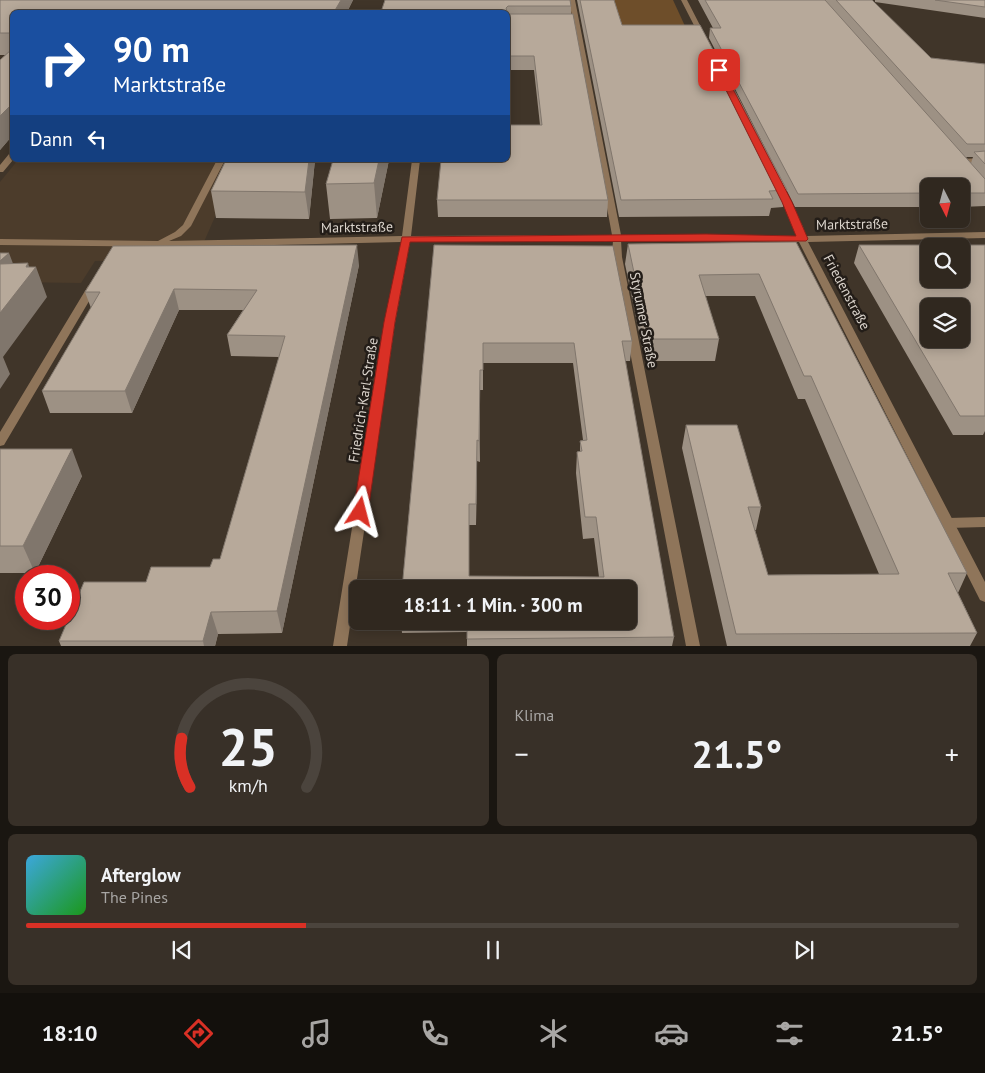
<!DOCTYPE html>
<html lang="de">
<meta charset="utf-8">
<style>
body{margin:0;font-family:"PT Sans",sans-serif;background:#383028;color:#f1f3f6;height:100vh;display:flex;flex-direction:column;font-size:19px;white-space:nowrap}
*{box-sizing:border-box;margin:0}
p{font-size:16px;color:#a8a6a4}
.icon{flex:none;width:28px;height:28px;fill:none;stroke:currentColor;stroke-width:2;stroke-linecap:round;stroke-linejoin:round}
.map{position:relative;height:646px;overflow:hidden}
.side{display:flex;flex-direction:column;gap:8px;padding:8px;background:#1a1611;flex:1}
.side>*{flex:none}
.top-card{position:absolute;left:10px;top:10px;width:500px;height:152px;border-radius:8px;box-shadow:0 2px 12px #0003,0 0 0 1px #4b443d;background:#1a4fa0;color:#fff;overflow:hidden}
.needle{width:32px;rotate:174deg}
.controls{position:absolute;left:920px;top:178px;display:grid;gap:10px}
.controls a{display:grid;place-items:center;width:50px;height:50px;border-radius:8px;background:#30281f;box-shadow:0 2px 12px #0003,0 0 0 1px #4b443d;font-size:25px}
.speed{position:absolute;left:15px;top:565px;display:flex;gap:10px;font-size:25px;font-weight:700;text-align:center}
.speed>*{display:grid;place-content:center;width:65px;height:65px;border-radius:50%;background:#30281f;box-shadow:0 2px 12px #0003,0 0 0 1px #4b443d;line-height:1}
.speed .limit{border:8px solid #d22;background:#fff;color:#111}
.pin{position:absolute;display:grid;place-items:center;width:42px;height:42px;color:#fff;margin:-21px;border-radius:10px;box-shadow:0 2px 8px #0006}
.me{position:absolute;width:55px;margin:-28px;rotate:9deg;stroke-linejoin:round;filter:drop-shadow(0 0 4px #0008)}
.turn{display:flex;align-items:center;gap:18px;height:105px;padding:0 20px;font-size:22px}
.turn .icon{width:65px;height:65px;stroke-width:2.5}
.turn b{display:block;font-size:35px;line-height:42px}
.then{display:flex;align-items:center;height:48px;padding:0 20px;background:#0003;gap:10px;font-size:19px}
.big{font-size:38px;font-weight:700;line-height:1.1}
.side .widget{flex:1;display:flex;flex-direction:column;justify-content:center;gap:8px;min-width:0;padding:0 18px;border-radius:8px;background:#383028}
.side .dial{align-items:center;gap:0}
.dial svg{height:130px;overflow:visible;fill:none;stroke:#4b443d;stroke-width:7;stroke-linecap:round;text-anchor:middle}
.dial text{fill:#f1f3f6;stroke:none}
.song{display:flex;align-items:center;gap:15px}
.cover{width:60px;height:60px;border-radius:8px;background:linear-gradient(135deg,hsl(200 70% 55%),hsl(120 70% 35%))}
.played{height:5px;border-radius:2px;background:linear-gradient(90deg,#d93025 30%,#4b443d 30%)}
.keys{display:flex;justify-content:space-around;direction:ltr}
.heat{display:flex;justify-content:space-between;align-items:center;font-size:28px;direction:ltr}
.side .tiles{flex:1;display:grid;gap:8px;grid-template-columns:1fr 1fr}
.widget:last-child{grid-column:span 2}
.trip{position:absolute;left:349px;top:580px;width:288px;height:50px;border-radius:8px;background:#30281f;box-shadow:0 2px 12px #0003,0 0 0 1px #4b443d;font-weight:700;line-height:50px;text-align:center}
.tab-bar{display:flex;height:80px;justify-content:space-around;align-items:center;background:#13100c;color:#a8a6a4}
.tab-bar .icon{width:35px;height:35px}
.tab-bar .current{color:#d93025}
.tab-bar b{font-size:22px;color:#f1f3f6}
.map>svg:first-child{display:block}
.built{fill:#4c3c2b}
.green{fill:#6e4e2a}
.lines{fill:none;stroke-linecap:round;stroke-linejoin:round}
.lane{fill:#8f755a;fill-rule:evenodd}
.street{fill:#8f755a;fill-rule:evenodd}
.wall{fill:#9d9184;fill-rule:evenodd}
.shaded-wall{fill:#80766c}
.building{fill:#b7a99a;stroke:#80766c;fill-rule:evenodd}
.route{fill:#d93025;stroke:#8d1f18}
.labels{text-anchor:middle;stroke-width:5;stroke-linejoin:round;paint-order:stroke}
.street-label{font-size:14px;fill:#dbd4cc;stroke:#231d18}
</style>
<div class="map">
<svg width="985" height="646" viewBox="0 0 985 646">
<rect width="100%" height="100%" fill="#403529"/>
<path class="built" d="M 18,160 L 240,160 L 196,260 L 95,261 L 81,283 L 11,282 L 0,284 L 0,182 Z"/>
<path class="green" d="M 583,0 L 673,0 L 690,37 L 619,37 Z"/>
<g class="lines">
<path class="lane" d="M 985,517 L 985,527 L 948,528 L 943,527 L 942,523 L 943,519 L 948,518 Z"/>
<path class="street" d="M 441,0 L 447,0 L 445,12 L 440,12 Z
M 569,0 L 575,0 L 621,235 L 797,236 L 795,227 L 775,186 L 779,184 L 783,186 L 803,227 L 806,236 L 985,232 L 985,238 L 808,242 L 985,582 L 985,602 L 980,600 L 799,242 L 621,240 L 622,257 L 700,646 L 686,646 L 612,257 L 613,240 L 410,242 L 395,323 L 347,646 L 333,646 L 385,323 L 401,242 L 186,247 L 0,245 L 0,239 L 158,241 L 175,232 L 183,225 L 217,160 L 225,160 L 191,226 L 181,236 L 169,241 L 402,236 L 412,160 L 420,160 L 411,236 L 612,235 Z
M 681,0 L 687,0 L 705,35 L 704,36 L 699,35 Z
M 9,154 L 12,154 L 13,160 L 3,172 L 0,172 L 0,165 Z
M 985,158 L 985,162 L 959,163 L 955,161 L 959,159 Z
M 93,283 L 98,286 L 4,445 L 0,446 L 0,432 L 88,286 Z"/>
</g>
<path class="wall" d="M 0,0 L 353,0 L 347,12 L 12,12 L 12,136 L 0,150 L 6,55 L 0,55 Z
M 385,0 L 571,6 L 571,14 L 608,200 L 607,217 L 438,217 L 437,200 L 540,125 L 534,70 L 508,70 L 508,12 Z
M 577,0 L 614,0 L 622,25 L 781,179 L 709,38 L 710,28 L 713,28 L 698,0 L 872,0 L 931,58 L 985,64 L 985,206 L 961,207 L 961,186 L 929,186 L 929,207 L 795,207 L 787,191 L 783,207 L 771,208 L 769,216 L 619,217 ZM 966,157 L 973,157 L 971,163 Z
M 875,0 L 985,0 L 985,18 L 875,2 Z
M 226,160 L 315,160 L 309,219 L 216,218 L 211,191 Z
M 389,160 L 377,218 L 330,219 L 326,184 Z
M 796,242 L 967,573 L 958,593 L 977,633 L 970,646 L 727,646 L 682,448 L 686,425 L 761,507 L 756,530 L 755,530 L 768,575 L 879,574 L 805,399 L 798,399 L 755,296 L 705,296 L 719,339 L 715,361 L 645,361 L 625,264 L 628,244 Z
M 434,245 L 632,341 L 630,361 L 625,361 L 674,637 L 672,646 L 467,646 L 467,632 L 402,633 L 401,621 L 628,621 L 402,589 ZM 483,363 L 573,363 L 583,440 L 580,441 L 580,451 L 577,452 L 576,473 L 583,539 L 594,538 L 599,577 L 469,576 L 469,525 L 476,525 L 477,461 L 480,462 L 480,390 L 483,390 Z
M 859,245 L 985,245 L 985,431 L 983,435 L 953,435 L 854,263 Z
M 359,265 L 282,633 L 218,634 L 215,646 L 61,646 L 59,641 L 146,582 L 210,567 L 220,559 L 279,357 L 231,356 L 227,335 L 243,310 L 179,310 L 132,413 L 50,413 L 42,391 L 91,308 L 85,292 Z
M 0,449 L 82,476 L 35,573 L 0,573 Z"/>
<path class="shaded-wall" d="M 341,0 L 353,0 L 347,12 L 334,12 Z
M 12,104 L 12,136 L 0,150 L 0,116 Z
M 309,160 L 315,160 L 309,219 L 305,192 Z
M 379,160 L 389,160 L 377,218 L 374,183 Z
M 357,245 L 359,265 L 282,633 L 277,611 Z
M 9,253 L 20,282 L 0,272 L 0,261 Z
M 28,263 L 31,273 L 36,267 L 47,297 L 3,357 L 10,374 L 0,389 L 0,313 Z
M 174,289 L 179,310 L 132,413 L 125,391 Z
M 480,370 L 480,462 L 479,441 Z
M 477,440 L 477,461 L 476,525 L 476,504 Z
M 72,449 L 82,476 L 35,573 L 23,546 Z
M 211,612 L 218,634 L 215,646 L 204,646 L 203,641 Z"/>
<path class="building" d="M 0,0 L 341,0 L 334,12 L 12,12 L 12,33 L 0,33 Z
M 385,0 L 570,0 L 571,6 L 508,6 L 506,8 L 508,14 L 573,14 L 608,200 L 437,200 L 441,160 L 508,160 L 508,125 L 542,125 L 534,56 L 508,56 L 508,12 L 381,12 Z
M 580,0 L 614,0 L 622,25 L 700,25 L 787,190 L 769,191 L 773,199 L 621,200 Z
M 705,0 L 825,0 L 985,179 L 985,193 L 961,193 L 961,186 L 929,186 L 929,193 L 798,194 L 710,28 L 721,28 Z
M 836,0 L 872,0 L 931,58 L 985,64 L 985,144 L 967,144 Z
M 935,0 L 985,0 L 985,7 Z
M 12,49 L 12,104 L 0,116 L 0,60 Z
M 985,151 L 985,164 L 974,152 Z
M 226,160 L 309,160 L 305,192 L 211,191 Z
M 333,160 L 379,160 L 374,183 L 326,184 Z
M 796,242 L 967,573 L 948,573 L 977,633 L 736,634 L 686,425 L 737,425 L 761,507 L 748,507 L 768,575 L 899,574 L 811,376 L 804,376 L 759,274 L 699,275 L 719,339 L 648,339 L 628,244 Z
M 357,245 L 277,611 L 211,612 L 203,641 L 59,641 L 84,582 L 146,582 L 151,567 L 210,567 L 213,559 L 220,559 L 285,336 L 227,335 L 257,290 L 174,289 L 125,391 L 42,391 L 100,292 L 85,292 L 113,246 Z
M 434,245 L 613,246 L 632,341 L 622,341 L 674,637 L 467,639 L 467,621 L 628,621 L 628,589 L 402,589 ZM 483,343 L 574,343 L 587,440 L 580,441 L 582,451 L 577,452 L 585,517 L 596,517 L 604,577 L 469,576 L 469,504 L 476,504 L 477,440 L 479,441 L 480,370 L 483,370 Z
M 859,245 L 985,245 L 985,416 L 960,416 ZM 929,246 L 961,246 L 961,279 L 929,279 ZM 929,306 L 961,306 L 961,339 L 929,339 Z
M 0,253 L 9,253 L 0,261 Z
M 28,263 L 26,267 L 36,267 L 0,313 L 0,264 Z
M 0,449 L 72,449 L 23,546 L 0,546 Z"/>
<path class="route" d="M 719,68 L 723,70 L 792,202 L 808,239 L 806,241 L 410,242 L 395,322 L 368,512 L 366,516 L 360,518 L 355,516 L 353,512 L 384,322 L 402,237 L 706,234 L 796,236 L 782,202 L 716,70 Z"/>
<g class="labels">
<g class="street-label">
<text transform="translate(852 224) rotate(-1)" y="5">Marktstraße</text>
<text transform="translate(357 227) rotate(-1)" y="5">Marktstraße</text>
<text transform="translate(847 292) rotate(62)" y="5">Friedenstraße</text>
<text transform="translate(644 320) rotate(79)" y="5">Styrumer Straße</text>
<text transform="translate(363 400) rotate(-81)" y="5">Friedrich-Karl-Straße</text>
</g>
</g>
</svg>
<div class="controls">
<a><svg class="needle" viewBox="-14 -14 28 28"><path d="M0-13l5 13h-10z" fill="#e53935"/><path d="M0 13l5-13h-10z" fill="#a8a6a4"/></svg></a>
<a><svg class="icon" aria-label="search" viewBox="0 0 24 24"><circle cx="10" cy="10" r="6"/><path d="M15 15l6 6"/></svg></a>
<a><svg class="icon" aria-label="layers" viewBox="0 0 24 24"><path d="M12 4l9 5-9 5-9-5zM3 14l9 5 9-5"/></svg></a>
</div>
<div class="speed"><div class="limit">30</div></div>
<div class="pin" style="left:719px;top:70px;background:#d93025"><svg class="icon" aria-label="arrive" viewBox="0 0 24 24"><path d="M6 21V4h12l-3 4 3 4H6"/></svg></div>
<svg class="me" style="left:360px;top:512px" viewBox="-20 -20 40 40"><path d="M0-17L14 15 0 8-14 15z" fill="#d93025" stroke="#fff" stroke-width="4"/></svg>
<div class="trip">18:11 · 1 Min. · 300 m</div>
<div class="top-card">
<div class="turn"><svg class="icon" aria-label="right" viewBox="0 0 24 24"><path d="M7 20v-9h11M14 6l5 5-5 5"/></svg><div><b>90 m</b>Marktstraße</div></div>
<div class="then">Dann<svg class="icon" aria-label="left" viewBox="0 0 24 24"><path d="M17 20v-9H6M10 6l-5 5 5 5"/></svg></div>
</div>
</div>
<section class="side">
<div class="tiles">
<div class="widget dial"><svg viewBox="0 0 100 80">
<path d="M14 69A42 42 0 1 1 86 69"/>
<path d="M14 69A42 42 0 0 1 9 39" stroke="#d93025"/>
<text x="50" y="56" font-size="32" font-weight="700">25</text>
<text x="50" y="72" font-size="11">km/h</text>
</svg></div>
<div class="widget"><p>Klima</p>
<div class="heat"><a>−</a><b class="big">21.5°</b><a>+</a></div>
</div>
<div class="widget">
<div class="song"><i class="cover"></i><div><b>Afterglow</b><p>The Pines</p></div></div>
<div class="played"></div>
<div class="keys"><svg class="icon" aria-label="previous" viewBox="0 0 24 24"><path d="M18 5L8 12l10 7zM5 5v14"/></svg><svg class="icon" aria-label="pause" viewBox="0 0 24 24"><path d="M8 5v14M16 5v14"/></svg><svg class="icon" aria-label="next" viewBox="0 0 24 24"><path d="M6 5l10 7-10 7zM19 5v14"/></svg></div>
</div>
</div>
</section>
<nav class="tab-bar">
<b>18:10</b>
<svg class="icon current" aria-label="directions" viewBox="0 0 24 24"><path d="M12 3l9 9-9 9-9-9zM9 14v-3h6M13 9l2 2-2 2"/></svg>
<svg class="icon" aria-label="music" viewBox="0 0 24 24"><path d="M9 18V5l10-2v13"/><circle cx="6" cy="18" r="3"/><circle cx="16" cy="16" r="3"/></svg>
<svg class="icon" aria-label="phone" viewBox="0 0 24 24"><path d="M5 4h4l2 5-3 2q2 4 5 5l2-3 5 2v4C11 20 4 13 5 4z"/></svg>
<svg class="icon" aria-label="climate" viewBox="0 0 24 24"><path d="M12 3v18M4 7l16 10M4 17L20 7"/></svg>
<svg class="icon" aria-label="car" viewBox="0 0 24 24"><path d="M5 17H2v-5l4-1 3-4h7l3 4 3 1v5h-3M9 17h6M6 11h13"/><circle cx="7" cy="17" r="2"/><circle cx="17" cy="17" r="2"/></svg>
<svg class="icon" aria-label="filters" viewBox="0 0 24 24"><path d="M4 7h16M4 17h16"/><circle cx="9" cy="7" r="2"/><circle cx="15" cy="17" r="2"/></svg>
<b>21.5°</b>
</nav>
